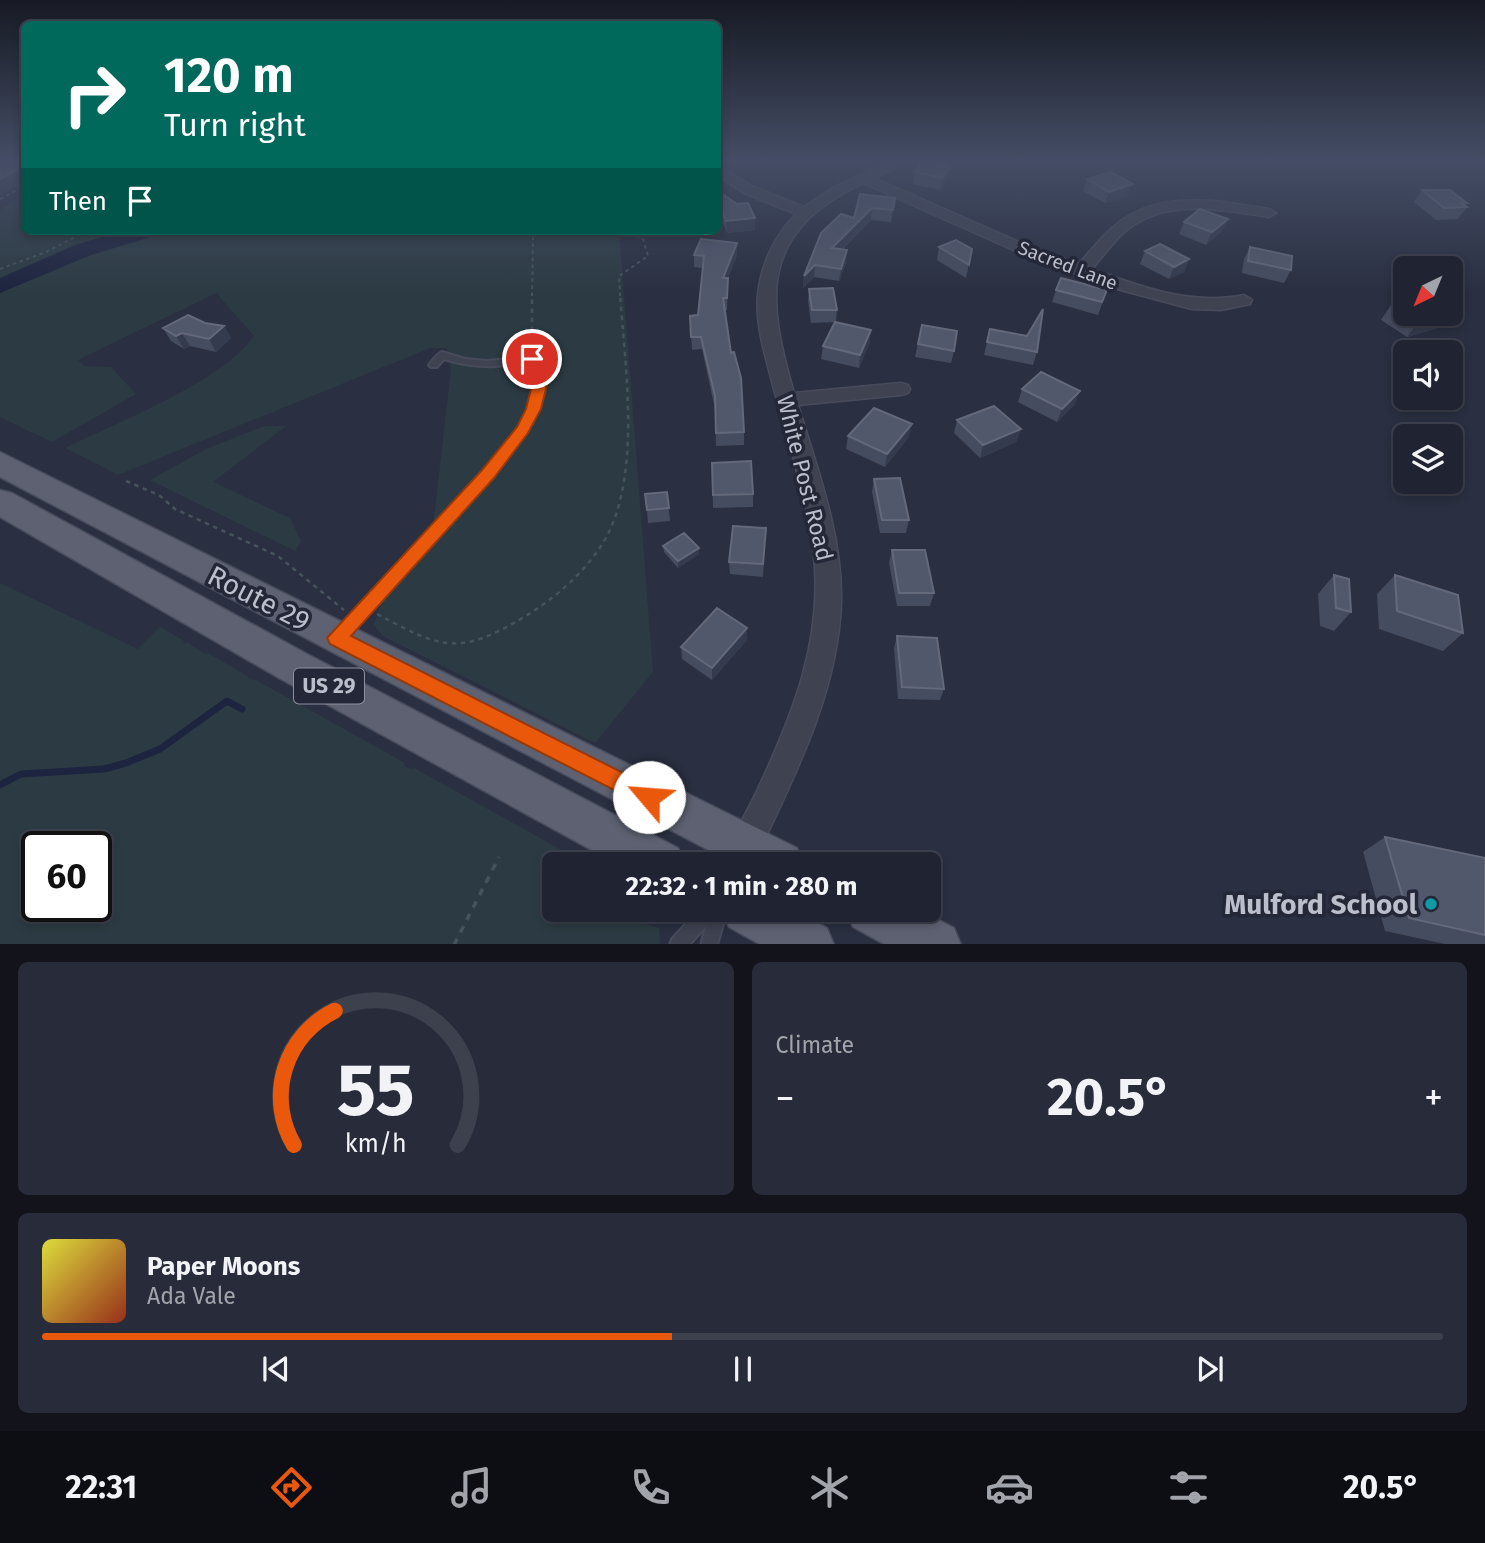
<!DOCTYPE html>
<meta charset="utf-8">
<style>
body{margin:0;font-family:"Fira Sans",sans-serif;background:#282b39;color:#f1f3f6;height:100vh;display:flex;flex-direction:column;font-size:26px;white-space:nowrap}
*{box-sizing:border-box;margin:0}
p{font-size:23px;color:#a2a4ab}
.icon{flex:none;width:38px;height:38px;fill:none;stroke:currentColor;stroke-width:2;stroke-linecap:round;stroke-linejoin:round}
.map{position:relative;height:944px;overflow:hidden}
.side{display:flex;flex-direction:column;gap:18px;padding:18px;background:#12131b;flex:1}
.side>*{flex:none}
.top-card{position:absolute;left:21px;top:21px;width:700px;height:214px;border-radius:10px;box-shadow:0 4px 10px #0003,0 0 0 2px #3d404d;background:#00695c;color:#fff;overflow:hidden}
.needle{width:46px;rotate:223deg}
.buttons{position:absolute;left:1393px;top:256px;display:grid;gap:14px}
.buttons a{display:grid;place-items:center;width:70px;height:70px;border-radius:10px;background:#202331;box-shadow:0 4px 10px #0003,0 0 0 2px #3d404d;font-size:35px}
.speed{position:absolute;left:21px;top:831px;display:flex;gap:14px;font-size:35px;font-weight:700;text-align:center}
.speed>*{display:grid;place-content:center;width:91px;height:91px;border-radius:50%;background:#202331;box-shadow:0 4px 10px #0003,0 0 0 2px #3d404d;line-height:1}
.speed .limit{border:4px solid #111;border-radius:10px;background:#fff;color:#111}
.pin{position:absolute;display:grid;place-items:center;width:60px;height:60px;color:#fff;margin:-30px;border:4px solid #fff;border-radius:50%;box-shadow:0 2px 7px #0007}
.me{position:absolute;width:77px;margin:-38px;rotate:297deg;stroke-linejoin:round;filter:drop-shadow(0 0 5px #0008)}
.turn{display:flex;align-items:center;gap:24px;height:147px;padding:0 28px;font-size:32px}
.turn .icon{width:91px;height:91px;stroke-width:2.5}
.turn b{display:block;font-size:49px;line-height:60px}
.then{display:flex;align-items:center;height:66px;padding:0 28px;background:#0003;gap:14px;font-size:26px}
.big{font-size:52px;font-weight:700;line-height:1.1}
.side .tile{flex:1;display:flex;flex-direction:column;justify-content:center;gap:10px;min-width:0;padding:0 24px;border-radius:10px;background:#282b39}
.side .dial{align-items:center;gap:0}
.dial svg{height:182px;overflow:visible;fill:none;stroke:#3d404d;stroke-width:7;stroke-linecap:round;text-anchor:middle}
.dial text{fill:#f1f3f6;stroke:none}
.song{display:flex;align-items:center;gap:21px}
.cover{width:84px;height:84px;border-radius:10px;background:linear-gradient(135deg,hsl(60 70% 55%),hsl(10 70% 35%))}
.played{height:7px;border-radius:4px;background:linear-gradient(90deg,#ea580c 45%,#3d404d 45%)}
.keys{display:flex;justify-content:space-around;direction:ltr}
.heat{display:flex;justify-content:space-between;align-items:center;font-size:38px;direction:ltr}
.side .tiles{flex:1;display:grid;gap:18px;grid-template-columns:1fr 1fr}
.tile:last-child{grid-column:span 2}
.trip{position:absolute;left:542px;top:852px;width:399px;height:70px;border-radius:10px;background:#202331;box-shadow:0 4px 10px #0003,0 0 0 2px #3d404d;font-weight:700;line-height:70px;text-align:center}
.menu{display:flex;height:112px;justify-content:space-around;align-items:center;background:#0d0e14;color:#a2a4ab}
.menu .icon{width:49px;height:49px}
.menu .selected{color:#ea580c}
.menu b{font-size:32px;color:#f1f3f6}
.map>svg:first-child{display:block}
.green{fill:#2c3b43;fill-rule:evenodd}
.lines{fill:none;stroke-linecap:round;stroke-linejoin:round}
.stream{stroke:#1d243f;stroke-width:7}
.river{fill:#1d243f;fill-rule:evenodd}
.lane-casing{stroke:#484b5b;stroke-width:4}
.street-casing{stroke:#484b5b;stroke-width:3}
.primary-casing{stroke:#484b5b;stroke-width:3}
.path-far2{stroke:#45545a;stroke-width:2;stroke-dasharray:3.5 3.5;stroke-linecap:butt}
.path-far1{stroke:#45545a;stroke-width:2.5;stroke-dasharray:4.5 4.5;stroke-linecap:butt}
.path{stroke:#45545a;stroke-width:3.5;stroke-dasharray:7 7;stroke-linecap:butt}
.lane{fill:#3e4251;fill-rule:evenodd}
.street{fill:#3e4251;fill-rule:evenodd}
.primary{fill:#5d6171;fill-rule:evenodd}
.wall{fill:#464c5f}
.shaded-wall{fill:#353b4e}
.building{fill:#52586b;stroke:#63687a;stroke-width:2}
.route{fill:#ea580c;stroke:#983908;stroke-width:2}
.culture-dot{fill:#0f9aa8;stroke:#232737;stroke-width:2.5}
.labels{text-anchor:middle;stroke-width:7;stroke-linejoin:round;paint-order:stroke}
.far-street-label{font-size:19px;fill:#bbbecb;stroke:#232737}
.shield{fill:#232737;stroke:#8d919f;stroke-width:2}
.shield-label{font-size:21px;font-weight:bold;fill:#bbbecb}
.street-label{font-size:23px;fill:#bbbecb;stroke:#232737}
.near-street-label{font-size:28px;fill:#bbbecb;stroke:#232737}
.near-poi-label{font-size:28px;font-weight:bold;fill:#bbbecb;stroke:#232737;text-anchor:end}
</style>
<div class="map">
<svg width="1485" height="945" viewBox="0 0 1485 945">
<rect width="100%" height="100%" fill="#2a2f41"/>
<path class="green" d="M 24,195 L 24,231 L 619,231 L 653,672 L 595,743 L 383,636 L 374,625 L 383,598 L 431,545 L 451,369 L 447,348 L 430,348 L 118,475 L 65,448 C 118,422 222,382 254,336 L 216,293 L 78,360 L 84,366 L 111,367 L 136,394 L 52,442 L 0,417 L 0,210 Z
M 264,426 L 286,426 L 213,482 L 290,518 L 301,541 L 295,551 L 150,480 L 206,449 Z
M 0,583 L 138,649 L 160,627 L 183,640 L 184,644 L 187,642 L 206,655 L 208,653 L 249,677 L 248,679 L 256,680 L 405,763 L 404,766 L 412,770 L 414,768 L 587,864 L 555,864 L 555,910 L 651,910 L 646,920 L 648,925 L 659,928 L 660,944 L 0,944 ZM 37,847 L 96,847 L 96,906 L 37,906 Z"/>
<g class="lines">
<path class="stream" d="M 0,785 L 21,774 L 104,769 L 126,763 L 160,749 L 227,701 L 242,709"/>
<path class="river" d="M 123,231 L 157,231 L 154,236 L 91,255 L 0,293 L 0,278 L 75,245 Z"/>
<defs>
<path id="lane" d="M 442,352 L 465,359 L 487,361 L 535,357 L 545,381 L 538,409 L 527,432 L 492,477 L 433,544 L 342,640 L 338,641 L 334,640 L 332,636 L 334,632 C 380,584 426,537 471,487 C 490,465 518,437 528,409 C 535,389 536,382 529,362 C 499,368 473,368 444,359 L 437,367 L 431,367 L 429,365 C 433,360 437,354 442,352 Z
M 699,910 L 727,910 L 717,945 L 701,945 L 706,926 L 689,945 L 670,945 L 672,939 Z"/>
<path id="street" d="M 894,160 L 912,160 L 874,178 L 1028,246 L 1079,264 C 1092,249 1104,233 1121,221 C 1163,190 1221,201 1269,209 L 1276,213 L 1269,217 C 1224,210 1168,198 1128,229 C 1114,240 1104,255 1092,269 C 1141,287 1192,306 1244,295 L 1252,300 L 1250,304 L 1221,310 L 1192,309 L 1117,289 L 1018,252 L 863,183 C 759,233 766,296 794,393 L 901,383 L 908,385 L 910,389 L 908,393 L 901,395 L 798,405 C 817,468 843,536 841,603 C 838,695 791,783 753,864 L 722,864 C 730,840 745,816 756,793 C 793,715 825,636 813,548 C 806,496 789,444 775,393 C 767,361 755,328 758,294 C 761,265 775,235 796,214 L 744,193 L 718,176 L 718,166 L 754,187 L 804,207 L 836,186 Z"/>
<path id="primary" d="M 0,452 L 797,848 L 804,864 L 735,864 L 0,477 Z
M 0,490 L 12,493 L 307,654 L 678,848 L 685,864 L 617,864 L 279,678 L 0,517 Z
M 722,910 L 794,910 L 827,928 L 834,945 L 761,945 L 729,927 Z
M 846,910 L 920,910 L 954,928 L 961,945 L 886,945 L 853,927 Z"/>
</defs>
<use href="#lane" class="lane-casing"/>
<use href="#street" class="street-casing"/>
<use href="#primary" class="primary-casing"/>
<path class="path-far2" d="M 0,199 L 24,186
M 0,269 L 46,252 L 87,231
M 532,296 L 533,231
M 620,296 L 619,276 L 648,256 L 643,239 L 627,231"/>
<path class="path-far1" d="M 532,349 L 532,294
M 126,481 L 159,495 L 175,509 L 278,556 L 344,610
M 377,614 C 441,648 458,657 524,617 C 556,598 589,569 607,536 C 641,470 625,366 620,294"/>
<path class="path" d="M 454,945 L 499,857"/>
<use href="#lane" class="lane"/>
<use href="#street" class="street"/>
<use href="#primary" class="primary"/>
</g>
<path class="wall" d="M 954,160 L 988,160 L 970,167 Z
M 915,172 L 948,177 L 940,190 L 913,184 Z
M 1087,179 L 1128,196 L 1105,203 L 1083,191 Z
M 1422,190 L 1467,203 L 1465,206 L 1467,207 L 1458,219 L 1436,220 L 1414,202 Z
M 718,191 L 755,218 L 755,230 L 727,233 L 718,210 Z
M 895,198 L 891,222 L 871,220 L 842,250 L 846,263 L 839,281 L 814,277 L 803,288 L 804,276 L 854,218 Z
M 1184,222 L 1222,231 L 1206,245 L 1179,234 Z
M 737,243 L 737,255 L 728,278 L 727,310 L 725,310 L 731,353 L 744,432 L 744,445 L 716,446 L 715,409 L 702,349 L 692,350 L 690,316 L 698,315 L 703,268 L 694,267 L 694,255 Z
M 939,247 L 972,249 L 966,278 L 937,260 Z
M 1250,247 L 1291,270 L 1284,283 L 1242,273 L 1244,259 Z
M 1145,251 L 1189,259 L 1184,272 L 1169,279 L 1140,264 Z
M 809,289 L 837,310 L 836,322 L 870,342 L 859,368 L 821,359 L 823,346 L 835,322 L 811,323 L 808,301 Z
M 1056,290 L 1107,290 L 1098,315 L 1052,302 Z
M 1405,293 L 1405,313 L 1451,313 L 1463,301 L 1444,326 L 1407,337 L 1381,320 L 1398,295 Z
M 205,323 L 224,326 L 231,338 L 216,352 L 190,346 L 184,349 L 171,341 L 163,328 Z
M 922,325 L 954,351 L 951,363 L 915,357 Z
M 990,329 L 1037,352 L 1033,365 L 984,355 Z
M 1022,389 L 1075,404 L 1057,422 L 1018,402 Z
M 957,420 L 1021,429 L 1016,442 L 980,458 L 954,433 Z
M 848,436 L 909,437 L 885,467 L 846,449 Z
M 712,463 L 753,494 L 753,507 L 713,508 Z
M 874,479 L 909,520 L 906,533 L 880,533 L 872,492 Z
M 667,492 L 670,521 L 648,523 L 647,510 Z
M 766,528 L 763,577 L 730,574 L 729,562 Z
M 663,546 L 699,554 L 678,568 L 664,552 Z
M 892,550 L 934,593 L 930,606 L 897,606 L 889,563 Z
M 1334,575 L 1351,612 L 1334,631 L 1320,626 L 1318,594 Z
M 1395,575 L 1463,633 L 1443,651 L 1379,629 L 1377,594 Z
M 897,636 L 944,689 L 940,700 L 898,699 L 894,648 Z
M 747,640 L 712,680 L 682,659 L 681,647 Z
M 1385,837 L 1485,858 L 1485,944 L 1445,944 L 1385,931 L 1363,852 Z"/>
<path class="shaded-wall" d="M 747,160 L 770,160 L 747,165 Z
M 972,160 L 988,160 L 970,167 Z
M 24,166 L 24,182 L 0,195 L 0,179 Z
M 950,166 L 948,177 L 940,190 L 942,178 Z
M 1133,184 L 1128,196 L 1105,203 L 1109,192 Z
M 872,208 L 871,220 L 831,260 L 832,248 Z
M 755,218 L 755,230 L 727,233 L 726,221 Z
M 1228,219 L 1222,231 L 1206,245 L 1212,232 Z
M 737,243 L 737,255 L 723,290 L 723,278 Z
M 847,250 L 846,263 L 839,281 L 841,269 Z
M 1189,259 L 1184,272 L 1169,279 L 1174,267 Z
M 815,265 L 814,277 L 803,288 L 804,276 Z
M 1463,301 L 1444,326 L 1407,337 L 1424,313 L 1451,313 L 1451,305 Z
M 224,326 L 231,338 L 216,352 L 209,339 Z
M 871,330 L 870,342 L 859,368 L 860,355 Z
M 182,333 L 190,346 L 184,349 L 176,336 Z
M 1080,391 L 1075,404 L 1057,422 L 1062,409 Z
M 912,424 L 909,437 L 885,467 L 887,454 Z
M 1021,429 L 1016,442 L 980,458 L 983,445 Z
M 699,548 L 699,554 L 678,568 L 678,561 Z
M 747,628 L 747,640 L 712,680 L 712,668 Z"/>
<path class="building" d="M 6,160 L 24,160 L 24,166 L 0,179 L 0,163 Z
M 924,161 L 950,166 L 942,178 L 915,172 Z
M 1110,172 L 1133,184 L 1109,192 L 1087,179 Z
M 1422,190 L 1450,190 L 1467,203 L 1461,203 L 1467,207 L 1444,208 Z
M 718,191 L 737,204 L 748,203 L 755,218 L 726,221 L 718,199 Z
M 860,194 L 895,198 L 893,210 L 872,208 L 832,248 L 847,250 L 841,269 L 815,265 L 804,276 L 821,233 L 841,214 L 854,218 Z
M 1200,209 L 1228,219 L 1212,232 L 1184,222 Z
M 701,239 L 737,243 L 723,278 L 728,278 L 727,298 L 723,298 L 731,353 L 734,352 L 741,378 L 744,432 L 716,433 L 715,396 L 701,337 L 691,337 L 690,316 L 698,315 L 704,256 L 694,255 Z
M 956,240 L 972,249 L 969,265 L 939,247 Z
M 1160,244 L 1189,259 L 1174,267 L 1145,251 Z
M 1250,247 L 1292,256 L 1291,270 L 1248,261 Z
M 1061,278 L 1107,290 L 1102,302 L 1056,290 Z
M 833,288 L 837,310 L 812,310 L 809,289 Z
M 1405,293 L 1405,299 L 1398,295 Z
M 1451,294 L 1463,301 L 1451,305 Z
M 1043,309 L 1037,352 L 987,342 L 990,329 L 1027,336 Z
M 188,315 L 205,323 L 224,326 L 209,339 L 182,333 L 176,336 L 163,328 Z
M 835,322 L 871,330 L 860,355 L 823,346 Z
M 922,325 L 957,331 L 954,351 L 918,344 Z
M 1041,372 L 1080,391 L 1062,409 L 1022,389 Z
M 994,406 L 1021,429 L 983,445 L 957,420 Z
M 874,408 L 912,424 L 887,454 L 848,436 Z
M 751,461 L 753,494 L 713,495 L 712,463 Z
M 900,478 L 909,520 L 882,520 L 874,479 Z
M 667,492 L 669,508 L 647,510 L 645,494 Z
M 733,526 L 766,528 L 763,564 L 729,562 Z
M 684,533 L 699,548 L 678,561 L 663,546 Z
M 892,550 L 925,550 L 934,593 L 899,593 Z
M 1334,575 L 1349,579 L 1351,612 L 1336,608 Z
M 1395,575 L 1458,595 L 1463,633 L 1397,611 Z
M 717,608 L 747,628 L 712,668 L 681,647 Z
M 897,636 L 937,638 L 944,689 L 902,687 Z
M 1385,837 L 1485,858 L 1485,935 L 1409,918 Z"/>
<linearGradient id="sky" x2="0" y2="1"><stop stop-color="#171a24"/><stop offset="0.55" stop-color="#444d65"/><stop offset="1" stop-color="#444d65" stop-opacity="0"/></linearGradient>
<rect width="1485" height="292" fill="url(#sky)"/>
<path class="route" d="M 532,355 L 539,359 L 548,381 L 541,409 L 528,433 L 494,478 L 351,636 L 657,790 L 660,797 L 657,805 L 649,808 L 330,644 L 327,638 L 482,470 L 517,427 L 526,409 L 533,381 L 525,359 Z"/>
<circle class="culture-dot" cx="1431" cy="904" r="7"/>
<g class="labels">
<g class="far-street-label">
<text transform="translate(1068 265) rotate(21)" y="7">Sacred Lane</text>
</g>
<rect class="shield" x="294" y="668.5" width="70" height="35" rx="5"/>
<g class="shield-label">
<text x="329" y="693">US 29</text>
</g>
<g class="street-label">
<text transform="translate(805 478) rotate(76)" y="8">White Post Road</text>
</g>
<g class="near-street-label">
<text transform="translate(259 598) rotate(27)" y="10">Route 29</text>
</g>
<g class="near-poi-label">
<text x="1417" y="914">Mulford School</text>
</g>
</g>
</svg>
<div class="buttons">
<a><svg class="needle" viewBox="-14 -14 28 28"><path d="M0-13l5 13h-10z" fill="#e53935"/><path d="M0 13l5-13h-10z" fill="#a2a4ab"/></svg></a>
<a><svg class="icon" aria-label="sound" viewBox="0 0 24 24"><path d="M4 9h4l5-4v14l-5-4H4zM17 9q2 3 0 6"/></svg></a>
<a><svg class="icon" aria-label="layers" viewBox="0 0 24 24"><path d="M12 4l9 5-9 5-9-5zM3 14l9 5 9-5"/></svg></a>
</div>
<div class="speed"><div class="limit">60</div></div>
<div class="pin" style="left:532px;top:359px;background:#d93025"><svg class="icon" aria-label="arrive" viewBox="0 0 24 24"><path d="M6 21V4h12l-3 4 3 4H6"/></svg></div>
<svg class="me" style="left:649px;top:797px" viewBox="-20 -20 40 40"><circle r="19" fill="#fff"/><path d="M0-13L10 11 0 6-10 11z" fill="#ea580c"/></svg>
<div class="trip">22:32 · 1 min · 280 m</div>
<div class="top-card">
<div class="turn"><svg class="icon" aria-label="right" viewBox="0 0 24 24"><path d="M7 20v-9h11M14 6l5 5-5 5"/></svg><div><b>120 m</b>Turn right</div></div>
<div class="then">Then<svg class="icon" aria-label="arrive" viewBox="0 0 24 24"><path d="M6 21V4h12l-3 4 3 4H6"/></svg></div>
</div>
</div>
<section class="side">
<div class="tiles">
<div class="tile dial"><svg viewBox="0 0 100 80">
<path d="M14 69A42 42 0 1 1 86 69"/>
<path d="M14 69A42 42 0 0 1 32 10" stroke="#ea580c"/>
<text x="50" y="56" font-size="32" font-weight="700">55</text>
<text x="50" y="72" font-size="11">km/h</text>
</svg></div>
<div class="tile"><p>Climate</p>
<div class="heat"><a>−</a><b class="big">20.5°</b><a>+</a></div>
</div>
<div class="tile">
<div class="song"><i class="cover"></i><div><b>Paper Moons</b><p>Ada Vale</p></div></div>
<div class="played"></div>
<div class="keys"><svg class="icon" aria-label="previous" viewBox="0 0 24 24"><path d="M18 5L8 12l10 7zM5 5v14"/></svg><svg class="icon" aria-label="pause" viewBox="0 0 24 24"><path d="M8 5v14M16 5v14"/></svg><svg class="icon" aria-label="next" viewBox="0 0 24 24"><path d="M6 5l10 7-10 7zM19 5v14"/></svg></div>
</div>
</div>
</section>
<nav class="menu">
<b>22:31</b>
<svg class="icon selected" aria-label="directions" viewBox="0 0 24 24"><path d="M12 3l9 9-9 9-9-9zM9 14v-3h6M13 9l2 2-2 2"/></svg>
<svg class="icon" aria-label="music" viewBox="0 0 24 24"><path d="M9 18V5l10-2v13"/><circle cx="6" cy="18" r="3"/><circle cx="16" cy="16" r="3"/></svg>
<svg class="icon" aria-label="phone" viewBox="0 0 24 24"><path d="M5 4h4l2 5-3 2q2 4 5 5l2-3 5 2v4C11 20 4 13 5 4z"/></svg>
<svg class="icon" aria-label="climate" viewBox="0 0 24 24"><path d="M12 3v18M4 7l16 10M4 17L20 7"/></svg>
<svg class="icon" aria-label="car" viewBox="0 0 24 24"><path d="M5 17H2v-5l4-1 3-4h7l3 4 3 1v5h-3M9 17h6M6 11h13"/><circle cx="7" cy="17" r="2"/><circle cx="17" cy="17" r="2"/></svg>
<svg class="icon" aria-label="filters" viewBox="0 0 24 24"><path d="M4 7h16M4 17h16"/><circle cx="9" cy="7" r="2"/><circle cx="15" cy="17" r="2"/></svg>
<b>20.5°</b>
</nav>
